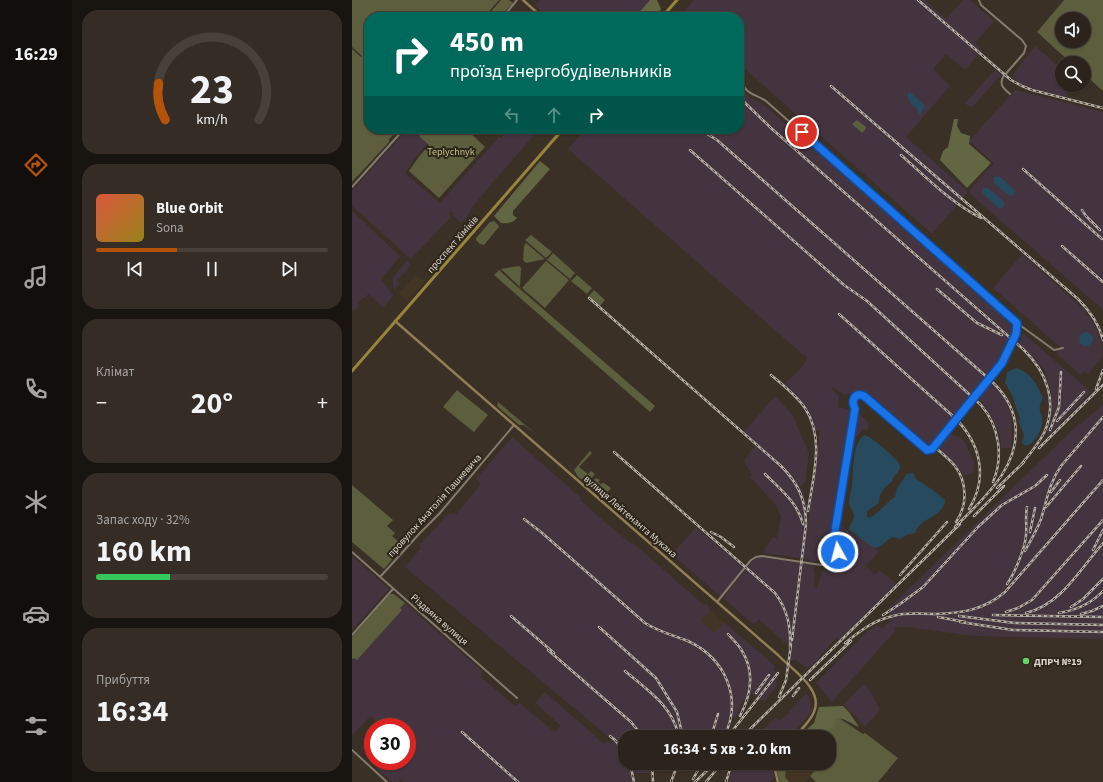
<!DOCTYPE html>
<html lang="uk">
<meta charset="utf-8">
<style>
body{margin:0;font-family:"Source Sans 3",sans-serif;background:#342c25;color:#f1f3f6;height:100vh;display:flex;flex-direction:column;font-size:15px;white-space:nowrap}
*{box-sizing:border-box;margin:0}
p{font-size:13px;color:#a6a4a3}
.icon{flex:none;width:22px;height:22px;fill:none;stroke:currentColor;stroke-width:2;stroke-linecap:round;stroke-linejoin:round}
.map{position:relative;flex:1;overflow:hidden}
.sheet{display:flex;flex-direction:column;gap:10px;padding:10px;background:#18140f;width:280px}
.sheet>*{flex:none}
.hud{position:absolute;left:12px;top:12px;width:380px;height:122px;border-radius:16px;box-shadow:0 1px 3px #0004,0 0 0 1px #48413b;background:#00695c;color:#fff;overflow:hidden}
.tools{position:absolute;left:703px;top:12px;display:grid;gap:8px}
.tools a{display:grid;place-items:center;width:36px;height:36px;border-radius:50%;background:#2c241c;box-shadow:0 1px 3px #0004,0 0 0 1px #48413b;font-size:20px}
.speed{position:absolute;left:12px;top:718px;display:flex;gap:8px;font-size:20px;font-weight:700;text-align:center}
.speed>*{display:grid;place-content:center;width:52px;height:52px;border-radius:50%;background:#2c241c;box-shadow:0 1px 3px #0004,0 0 0 1px #48413b;line-height:1}
.speed .limit{border:6px solid #d22;background:#fff;color:#111}
.pin{position:absolute;display:grid;place-items:center;width:34px;height:34px;color:#fff;margin:-17px;border:2px solid #fff;border-radius:50%;box-shadow:0 1px 4px #0007}
.me{position:absolute;width:44px;margin:-22px;rotate:353deg;stroke-linejoin:round;filter:drop-shadow(0 0 3px #0008)}
.turn{display:flex;align-items:center;gap:14px;height:84px;padding:0 20px;font-size:18px}
.turn .icon{width:52px;height:52px;stroke-width:2.5}
.turn b{display:block;font-size:28px;line-height:34px}
.lanes{display:flex;align-items:center;height:38px;padding:0 20px;background:#0003;justify-content:center;gap:20px;direction:ltr}
.lanes .off{opacity:.35}
.big{font-size:30px;font-weight:700;line-height:1.1}
.sheet .card{flex:1;display:flex;flex-direction:column;justify-content:center;gap:6px;min-width:0;padding:0 14px;border-radius:16px;background:#342c25}
.sheet .dial{align-items:center;gap:0}
.dial svg{height:104px;overflow:visible;fill:none;stroke:#48413b;stroke-width:7;stroke-linecap:round;text-anchor:middle}
.dial text{fill:#f1f3f6;stroke:none}
.song{display:flex;align-items:center;gap:12px}
.cover{width:48px;height:48px;border-radius:6px;background:linear-gradient(135deg,hsl(10 70% 55%),hsl(50 70% 35%))}
.played{height:4px;border-radius:2px;background:linear-gradient(90deg,#b45309 35%,#48413b 35%)}
.keys{display:flex;justify-content:space-around;direction:ltr}
.heat{display:flex;justify-content:space-between;align-items:center;font-size:22px;direction:ltr}
.charge{height:6px;border-radius:3px;background:linear-gradient(90deg,#34c759 32%,#48413b 0)}
.trip{position:absolute;left:266px;top:730px;width:218px;height:40px;border-radius:16px;background:#2c241c;box-shadow:0 1px 3px #0004,0 0 0 1px #48413b;font-weight:700;line-height:40px;text-align:center}
main{display:flex;flex:1;min-height:0}
.tabs{display:flex;flex-direction:column;width:72px;justify-content:space-around;align-items:center;background:#120e0b;color:#a6a4a3}
.tabs .icon{width:28px;height:28px}
.tabs .on{color:#b45309}
.tabs b{font-size:18px;color:#f1f3f6}
.map>svg:first-child{display:block}
.built{fill:#433524}
.industrial{fill:#44343f}
.green{fill:#5c5e3e;fill-rule:evenodd}
.forest{fill:#636642}
.water{fill:#284a5e}
.lines{fill:none;stroke-linecap:round;stroke-linejoin:round}
.minor{stroke:#857a6e;stroke-width:2}
.secondary{stroke:#8f7f55;stroke-width:2.5}
.primary{stroke:#99843c;stroke-width:3}
.rail-casing{stroke:#b5aea6;stroke-width:2.5}
.rail{stroke:#2f261b;stroke-width:1;stroke-dasharray:3;stroke-linecap:butt}
.route-casing{stroke:#114b97;stroke-width:10}
.route{stroke:#1a73e8;stroke-width:7}
.poi-dot{fill:#64d468;stroke:#2f261b;stroke-width:1.5}
.labels{text-anchor:middle;stroke-width:4;stroke-linejoin:round;paint-order:stroke}
.park-label{font-size:10px;fill:#c0c587;stroke:#2f261b}
.street-label{font-size:10px;fill:#ddd7d0;stroke:#2f261b}
.poi-label{font-size:10px;font-weight:bold;fill:#ddd7d0;stroke:#2f261b;text-anchor:start}
</style>
<main>
<nav class="tabs">
<b>16:29</b>
<svg class="icon on" aria-label="directions" viewBox="0 0 24 24"><path d="M12 3l9 9-9 9-9-9zM9 14v-3h6M13 9l2 2-2 2"/></svg>
<svg class="icon" aria-label="music" viewBox="0 0 24 24"><path d="M9 18V5l10-2v13"/><circle cx="6" cy="18" r="3"/><circle cx="16" cy="16" r="3"/></svg>
<svg class="icon" aria-label="phone" viewBox="0 0 24 24"><path d="M5 4h4l2 5-3 2q2 4 5 5l2-3 5 2v4C11 20 4 13 5 4z"/></svg>
<svg class="icon" aria-label="climate" viewBox="0 0 24 24"><path d="M12 3v18M4 7l16 10M4 17L20 7"/></svg>
<svg class="icon" aria-label="car" viewBox="0 0 24 24"><path d="M5 17H2v-5l4-1 3-4h7l3 4 3 1v5h-3M9 17h6M6 11h13"/><circle cx="7" cy="17" r="2"/><circle cx="17" cy="17" r="2"/></svg>
<svg class="icon" aria-label="filters" viewBox="0 0 24 24"><path d="M4 7h16M4 17h16"/><circle cx="9" cy="7" r="2"/><circle cx="15" cy="17" r="2"/></svg>
</nav>
<section class="sheet">
<div class="card dial"><svg viewBox="0 0 100 80">
<path d="M14 69A42 42 0 1 1 86 69"/>
<path d="M14 69A42 42 0 0 1 9 41" stroke="#b45309"/>
<text x="50" y="56" font-size="32" font-weight="700">23</text>
<text x="50" y="72" font-size="11">km/h</text>
</svg></div>
<div class="card">
<div class="song"><i class="cover"></i><div><b>Blue Orbit</b><p>Sona</p></div></div>
<div class="played"></div>
<div class="keys"><svg class="icon" aria-label="previous" viewBox="0 0 24 24"><path d="M18 5L8 12l10 7zM5 5v14"/></svg><svg class="icon" aria-label="pause" viewBox="0 0 24 24"><path d="M8 5v14M16 5v14"/></svg><svg class="icon" aria-label="next" viewBox="0 0 24 24"><path d="M6 5l10 7-10 7zM19 5v14"/></svg></div>
</div>
<div class="card"><p>Клімат</p>
<div class="heat"><a>−</a><b class="big">20°</b><a>+</a></div>
</div>
<div class="card"><p>Запас ходу · 32%</p><b class="big">160 km</b><div class="charge"></div></div>
<div class="card"><p>Прибуття</p><b class="big">16:34</b></div>
</section>
<div class="map">
<svg width="751" height="782" viewBox="0 0 751 782">
<rect width="100%" height="100%" fill="#3a3025"/>
<path class="built" d="M 63,275 L 73,281 L 55,302 L 47,293 Z
M 359,610 L 372,622 L 362,634 L 349,621 Z
M 434,763 L 466,763 L 468,764 L 453,782 L 429,782 Z"/>
<path class="industrial" d="M 188,0 L 298,0 L 283,17 L 195,17 L 183,6 Z
M 342,0 L 573,0 L 594,19 L 611,0 L 618,0 L 642,21 L 623,43 L 630,50 L 613,70 L 594,54 L 581,69 L 598,86 L 554,137 L 616,192 L 642,163 L 617,141 L 663,90 L 751,112 L 751,310 L 616,192 L 580,234 L 387,64 L 387,17 L 333,17 L 330,14 Z
M 683,46 L 710,69 L 710,85 L 721,85 L 714,97 L 671,86 L 659,77 Z
M 643,70 L 649,75 L 621,106 L 616,106 L 613,103 Z
M 387,86 L 397,97 L 411,104 L 663,324 L 663,331 L 651,357 L 576,447 L 510,391 L 493,395 L 478,386 L 487,396 L 486,407 L 500,410 L 486,494 L 484,524 L 482,533 L 485,549 L 477,563 L 473,564 L 468,562 L 455,560 L 455,559 L 413,553 L 413,549 L 421,537 L 425,539 L 429,516 L 424,505 L 398,477 L 400,475 L 392,461 L 404,444 L 391,433 L 423,396 L 440,414 L 457,453 L 453,482 L 449,486 L 446,483 L 452,493 L 455,507 L 454,536 L 468,430 L 463,431 L 460,420 L 452,406 L 431,385 L 450,367 L 455,358 L 216,149 L 234,129 L 387,129 Z
M 55,129 L 71,129 L 72,130 L 67,136 L 76,143 L 63,158 L 53,173 L 88,203 L 147,137 L 149,138 L 157,129 L 187,129 L 119,208 L 118,213 L 109,223 L 101,216 L 102,214 L 98,211 L 98,218 L 59,259 L 0,206 L 0,191 Z
M 0,211 L 48,256 L 29,279 L 41,295 L 31,308 L 17,294 L 6,302 L 6,307 L 0,313 Z
M 670,254 L 735,312 L 734,314 L 738,318 L 746,332 L 750,346 L 750,357 L 736,374 L 732,371 L 728,375 L 705,354 L 708,347 L 641,288 Z
M 55,260 L 59,263 L 55,270 L 45,280 L 47,284 L 43,290 L 41,286 L 41,278 Z
M 671,333 L 739,392 L 697,435 L 694,433 L 699,414 L 699,393 L 693,371 L 683,358 L 667,344 Z
M 640,383 L 645,387 L 653,399 L 658,411 L 660,426 L 659,448 L 649,448 L 648,436 L 644,426 L 636,411 L 627,398 Z
M 751,405 L 751,639 L 622,636 L 555,627 L 542,627 L 543,631 L 480,702 L 464,683 L 513,633 L 526,625 L 530,629 L 534,624 L 540,622 L 536,609 L 719,431 Z
M 504,411 L 517,423 L 515,430 L 511,429 L 502,439 L 500,437 Z
M 597,432 L 601,435 L 608,437 L 613,442 L 618,455 L 623,463 L 621,464 L 622,472 L 612,476 L 604,465 L 587,448 L 586,445 Z
M 160,437 L 229,498 L 228,500 L 261,529 L 279,543 L 281,543 L 352,605 L 354,603 L 359,610 L 349,621 L 362,633 L 372,622 L 423,666 L 421,669 L 426,674 L 424,687 L 412,702 L 399,693 L 396,702 L 391,700 L 384,718 L 378,716 L 376,725 L 370,737 L 273,737 L 273,763 L 299,763 L 300,773 L 280,773 L 281,782 L 51,782 L 49,779 L 46,782 L 40,782 L 24,768 L 30,761 L 55,761 L 55,727 L 31,727 L 18,716 L 0,736 L 0,659 L 2,657 L 5,659 L 49,610 L 48,608 L 53,603 L 131,672 L 129,677 L 163,706 L 167,703 L 203,732 L 209,726 L 183,703 L 193,692 L 252,744 L 255,741 L 261,744 L 258,738 L 53,567 L 69,548 L 67,546 L 97,513 L 104,514 L 129,484 L 124,479 Z
M 488,525 L 527,551 L 514,566 L 522,575 L 527,570 L 545,584 L 487,640 L 485,637 L 460,666 L 454,668 L 443,659 L 440,661 L 438,659 L 441,645 L 432,642 L 407,619 L 404,623 L 401,624 L 371,598 L 402,559 L 410,557 L 461,565 L 463,576 L 462,587 L 465,588 L 471,570 L 475,571 L 479,569 L 493,547 L 490,545 L 492,543 L 487,538 L 486,533 Z
M 344,527 L 393,569 L 369,597 L 320,554 Z
M 0,556 L 36,588 L 36,590 L 0,630 Z
M 511,684 L 517,689 L 528,710 L 513,727 L 492,705 Z
M 454,694 L 457,696 L 460,711 L 437,737 L 405,737 L 423,717 L 428,721 Z
M 384,763 L 421,763 L 422,778 L 418,782 L 377,782 L 378,776 Z"/>
<path class="green" d="M 0,0 L 147,0 L 132,17 L 17,17 L 17,129 L 47,129 L 37,139 L 37,142 L 0,182 L 0,49 L 9,57 L 10,56 L 0,47 Z
M 149,0 L 157,0 L 161,3 L 148,17 L 134,17 Z
M 712,0 L 751,0 L 751,91 L 732,74 L 732,63 L 719,63 L 685,32 ZM 710,19 L 732,19 L 732,41 L 710,41 Z
M 505,120 L 514,127 L 513,130 L 510,133 L 500,124 Z
M 71,129 L 114,129 L 133,147 L 87,198 L 57,171 L 66,158 L 77,145 L 67,136 L 72,130 Z
M 142,221 L 147,226 L 146,228 L 132,245 L 128,244 L 124,240 L 124,238 L 138,222 Z
M 179,235 L 200,252 L 194,258 L 173,240 Z
M 174,243 L 193,259 L 174,263 L 171,260 L 172,246 Z
M 201,253 L 223,273 L 218,279 L 195,260 Z
M 194,261 L 217,280 L 193,308 L 170,288 Z
M 167,266 L 169,268 L 168,287 L 149,269 Z
M 147,270 L 168,289 L 303,406 L 298,412 L 142,275 Z
M 225,275 L 240,288 L 235,294 L 219,281 Z
M 242,290 L 253,300 L 247,307 L 236,297 Z
M 105,390 L 136,415 L 122,432 L 91,407 Z
M 146,402 L 184,434 L 172,425 L 167,425 L 145,406 Z
M 238,451 L 240,453 L 227,467 L 236,474 L 239,471 L 243,474 L 237,481 L 234,482 L 226,477 L 222,470 Z
M 244,478 L 248,480 L 246,482 L 248,484 L 252,483 L 259,488 L 255,493 L 261,496 L 254,501 L 239,488 L 239,483 Z
M 0,485 L 41,520 L 35,526 L 43,533 L 40,536 L 52,546 L 32,569 L 0,542 Z
M 38,594 L 42,594 L 53,603 L 48,608 L 50,610 L 5,660 L 2,658 L 0,659 L 0,637 Z
M 481,714 L 511,734 L 513,733 L 546,758 L 526,782 L 464,782 L 458,776 L 468,765 L 466,763 L 477,763 L 477,737 L 468,737 Z
M 426,763 L 435,763 L 433,777 L 437,782 L 428,782 L 425,772 Z"/>
<path class="forest" d="M 298,0 L 305,0 L 309,9 L 307,12 L 306,17 L 283,17 Z
M 602,119 L 606,119 L 605,126 L 609,133 L 618,136 L 617,144 L 639,163 L 615,188 L 588,160 L 591,151 L 596,147 Z
M 188,161 L 198,169 L 161,211 L 161,215 L 165,218 C 161,223 155,224 149,223 L 142,216 Z
M 491,706 L 497,712 L 507,727 C 499,724 493,718 484,718 L 482,726 L 469,737 L 453,737 L 453,731 L 462,723 L 467,707 Z"/>
<path class="water" d="M 558,92 L 573,106 L 568,115 L 566,112 L 566,110 L 559,104 L 555,96 Z
M 647,176 L 663,190 L 662,195 L 658,196 L 642,183 L 642,177 Z
M 631,188 L 636,188 L 652,202 L 652,205 L 651,208 L 647,208 L 630,193 Z
M727 339a7 7 0 1 1 14 0a7 7 0 1 1-14 0Z
M 664,368 C 679,372 685,385 691,398 C 683,413 692,411 690,423 C 690,426 688,432 686,435 C 684,439 682,439 680,443 L 674,446 L 670,443 L 672,435 L 667,422 L 668,419 L 660,395 L 653,383 L 655,372 Z
M 513,435 C 519,437 548,460 548,466 C 549,473 540,475 540,482 C 533,486 526,495 527,503 L 515,511 L 515,517 L 517,518 C 528,513 533,503 543,497 L 545,488 L 555,474 L 560,473 L 562,474 L 563,478 L 585,493 L 593,500 C 592,515 574,517 566,527 C 565,528 564,531 563,533 L 554,535 L 549,539 L 540,537 L 527,547 L 522,548 L 497,530 C 497,525 502,521 502,516 C 502,511 497,507 497,502 C 497,497 499,492 500,487 C 501,474 500,441 513,435 Z"/>
<g class="lines">
<path class="minor" d="M 627,0 L 629,5 L 670,40 L 674,46 L 672,53 L 651,77 C 647,85 652,89 658,94
M 314,13 L 319,17
M 151,17 L 165,0
M 387,78 C 395,95 399,92 414,101 L 665,323 L 702,350 L 711,348
M 0,187 L 52,129
M 0,552 L 165,698
M 28,577 L 68,533 L 87,514 L 162,425
M 365,602 L 399,560 L 404,557 L 410,556 L 469,565 L 477,564 L 486,552 L 483,531 L 503,409 L 500,400 C 503,395 507,394 512,396 L 575,449 L 580,449 L 650,363 L 664,334 L 665,323
M 0,635 L 41,589
M 0,750 L 35,782"/>
<path class="secondary" d="M 171,0 L 190,17
M 43,321 L 426,655 C 439,669 472,689 462,712 C 458,722 449,729 443,737
M 424,763 L 423,770 L 426,782"/>
<path class="primary" d="M 310,17 L 325,0
M 0,371 L 211,129"/>
<defs>
<path id="rail" d="M 566,0 L 659,80 L 670,86 L 680,90 L 751,108
M 479,86 L 726,299 C 738,311 747,323 751,340
M 387,97 L 420,129 L 671,349 C 695,372 706,402 692,433 C 686,445 677,455 668,466
M 347,129 L 365,140 L 636,378 C 650,390 660,404 663,422 C 670,466 631,499 603,527
M 338,150 L 492,285 L 515,301 L 629,405 C 647,426 652,456 641,482
M 549,155 C 574,177 599,203 629,218
M 671,169 L 750,239
M 730,210 L 734,216 L 748,230
M 710,246 L 751,282
M 585,289 L 625,323 L 650,335
M 237,298 L 429,466 C 446,483 454,500 454,524 L 440,640
M 487,314 L 603,418 C 628,443 637,477 617,509
M 419,375 C 431,385 444,395 453,408 C 473,438 461,477 456,511
M 744,389 L 751,370
M 705,421 L 732,392
M 698,430 L 707,407 L 709,372
M 687,448 L 751,385
M 585,449 C 591,454 598,460 603,466 C 615,482 616,505 604,522
M 262,452 L 423,593 C 436,610 439,628 438,649
M 413,474 C 428,489 446,503 451,524
M 645,488 L 672,462
M 699,492 L 708,480
M 694,507 L 729,466
M 622,516 L 652,486
M 172,519 L 189,532 L 293,623 C 307,632 321,635 336,641 C 374,659 391,699 372,737
M 359,532 L 369,537 L 382,547
M 678,532 L 683,508
M 741,550 L 751,530
M 673,551 C 679,540 685,530 689,519 C 695,500 697,483 709,466 L 751,417
M 548,575 L 595,522
M 655,584 C 663,573 673,548 674,535 C 675,525 673,516 675,507
M 719,607 L 731,599 L 751,579
M 654,612 L 666,608 L 680,600 L 751,520
M 674,613 C 709,605 729,568 751,543
M 707,613 C 725,610 739,604 751,591
M 729,614 L 740,611 L 751,606
M 531,615 L 548,604 L 571,587 L 626,527 L 650,505 L 683,486 L 695,475
M 641,615 L 751,617
M 159,616 L 202,653
M 607,616 L 663,623 L 751,625
M 586,617 L 613,622
M 608,622 L 661,630 L 751,632
M 247,627 L 304,678 L 325,712 L 331,737
M 376,634 C 381,640 387,645 390,651 C 403,672 399,695 388,716
M 493,643 C 508,631 522,620 541,616 C 555,612 569,614 584,614 C 610,613 632,610 653,592 L 751,480
M 196,650 L 279,722 L 291,737
M 273,671 C 294,689 319,705 326,733
M 458,680 L 499,641
M 404,693 L 417,675
M 441,696 L 447,688
M 427,697 L 434,680 L 439,645
M 110,732 L 166,782
M 377,735 L 426,673
M 258,736 L 263,740 L 273,753
M 359,737 L 366,714
M 390,737 L 608,524
M 278,763 L 282,782
M 300,763 L 301,782
M 341,779 L 350,763
M 319,782 L 326,763
M 343,782 L 363,763
M 354,782 L 370,763
M 374,782 L 380,763"/>
</defs>
<use href="#rail" class="rail-casing"/>
<use href="#rail" class="rail"/>
</g>
<g class="lines">
<defs>
<path id="route" d="M 450,132 L 665,323 L 664,334 L 650,363 L 580,449 L 575,450 L 512,396 C 502,392 499,401 503,409 L 483,531 L 486,552"/>
</defs>
<use href="#route" class="route-casing"/>
<use href="#route" class="route"/>
</g>
<circle class="poi-dot" cx="674" cy="661" r="4"/>
<g class="labels">
<g class="park-label">
<text x="99" y="155">Teplychnyk</text>
</g>
<g class="street-label">
<text transform="translate(100 244) rotate(-49)" y="4">проспект Хіміків</text>
<text transform="translate(82 505) rotate(-48)" y="4">провулок Анатолія Пашкевича</text>
<text transform="translate(279 516) rotate(41)" y="4">вулиця Лейтенанта Мукана</text>
<text transform="translate(88 619) rotate(41)" y="4">Різдвяна вулиця</text>
</g>
<g class="poi-label">
<text x="682" y="665">ДПРЧ №19</text>
</g>
</g>
</svg>
<div class="tools">
<a><svg class="icon" aria-label="sound" viewBox="0 0 24 24"><path d="M4 9h4l5-4v14l-5-4H4zM17 9q2 3 0 6"/></svg></a>
<a><svg class="icon" aria-label="search" viewBox="0 0 24 24"><circle cx="10" cy="10" r="6"/><path d="M15 15l6 6"/></svg></a>
</div>
<div class="speed"><div class="limit">30</div></div>
<div class="pin" style="left:450px;top:132px;background:#d93025"><svg class="icon" aria-label="arrive" viewBox="0 0 24 24"><path d="M6 21V4h12l-3 4 3 4H6"/></svg></div>
<svg class="me" style="left:486px;top:552px" viewBox="-20 -20 40 40"><circle r="17" fill="#1a73e8" stroke="#fff" stroke-width="3"/><path d="M0-11L8 9 0 5-8 9z" fill="#fff"/></svg>
<div class="trip">16:34 · 5 хв · 2.0 km</div>
<div class="hud">
<div class="turn"><svg class="icon" aria-label="right" viewBox="0 0 24 24"><path d="M7 20v-9h11M14 6l5 5-5 5"/></svg><div><b>450 m</b>проїзд Енергобудівельників</div></div>
<div class="lanes"><svg class="icon off" aria-label="left" viewBox="0 0 24 24"><path d="M17 20v-9H6M10 6l-5 5 5 5"/></svg><svg class="icon off" aria-label="ahead" viewBox="0 0 24 24"><path d="M12 20V5M6 11l6-6 6 6"/></svg><svg class="icon" aria-label="right" viewBox="0 0 24 24"><path d="M7 20v-9h11M14 6l5 5-5 5"/></svg></div>
</div>
</div>
</main>
